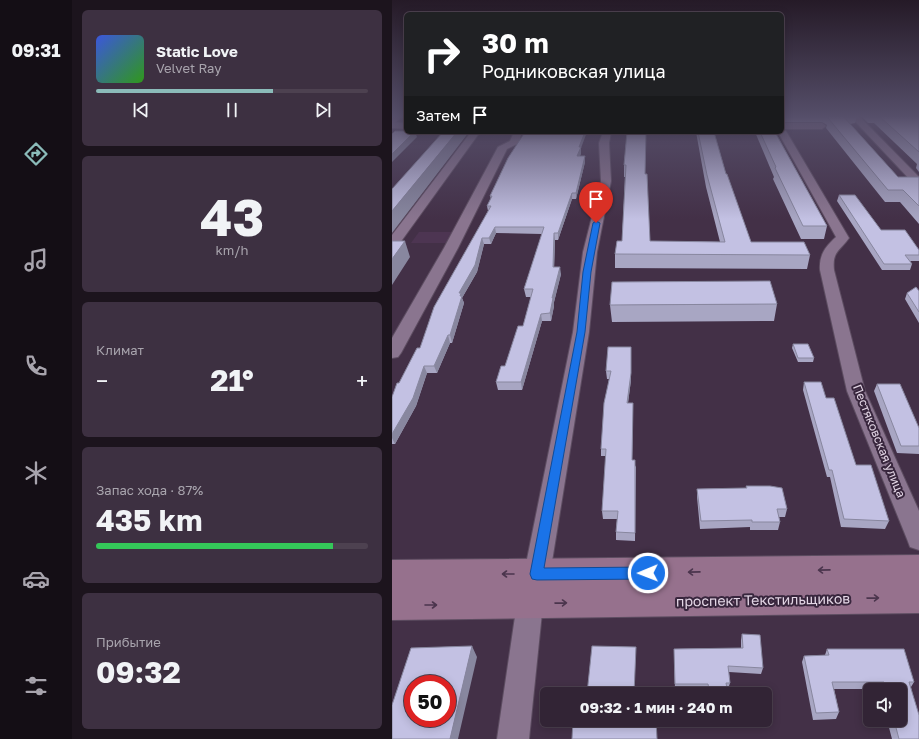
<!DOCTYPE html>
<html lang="ru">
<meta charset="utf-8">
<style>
body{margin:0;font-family:"Golos Text",sans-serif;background:#3d3041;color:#f1f3f6;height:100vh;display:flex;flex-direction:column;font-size:15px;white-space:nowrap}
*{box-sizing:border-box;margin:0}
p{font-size:13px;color:#a8a4ad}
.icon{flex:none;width:22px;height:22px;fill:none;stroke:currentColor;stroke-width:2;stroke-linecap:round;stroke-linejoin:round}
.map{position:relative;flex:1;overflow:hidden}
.details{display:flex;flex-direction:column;gap:10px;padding:10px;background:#1c141d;width:320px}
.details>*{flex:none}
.top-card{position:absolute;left:12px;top:12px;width:380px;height:122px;border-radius:6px;box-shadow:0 2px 10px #0003,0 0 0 1px #4d4150;background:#202124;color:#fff;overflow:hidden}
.buttons{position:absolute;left:471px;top:683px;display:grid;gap:8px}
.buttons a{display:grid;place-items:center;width:44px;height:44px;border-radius:6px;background:#322435;box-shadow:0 2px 10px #0003,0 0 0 1px #4d4150;font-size:20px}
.speed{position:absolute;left:12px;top:675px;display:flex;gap:8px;font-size:20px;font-weight:700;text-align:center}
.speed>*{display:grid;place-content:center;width:52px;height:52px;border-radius:50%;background:#322435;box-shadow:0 2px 10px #0003,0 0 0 1px #4d4150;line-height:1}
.speed .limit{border:6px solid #d22;background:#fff;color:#111}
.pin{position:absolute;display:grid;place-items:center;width:34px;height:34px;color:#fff;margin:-41px -17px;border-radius:50% 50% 50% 0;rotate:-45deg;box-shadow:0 0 4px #0007}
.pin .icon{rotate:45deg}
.me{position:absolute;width:44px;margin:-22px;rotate:269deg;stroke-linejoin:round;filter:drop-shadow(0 0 3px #0008)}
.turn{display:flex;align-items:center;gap:14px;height:84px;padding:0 12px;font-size:18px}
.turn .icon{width:52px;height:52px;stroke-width:2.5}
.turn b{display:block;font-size:28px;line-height:34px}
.then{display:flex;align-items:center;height:38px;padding:0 12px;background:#0003;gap:8px;font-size:15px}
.big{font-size:30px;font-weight:700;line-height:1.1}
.details .card{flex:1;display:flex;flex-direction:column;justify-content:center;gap:6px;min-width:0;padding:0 14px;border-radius:6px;background:#3d3041}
.details .dial{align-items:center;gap:0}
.dial b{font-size:52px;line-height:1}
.song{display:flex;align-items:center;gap:12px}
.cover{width:48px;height:48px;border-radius:6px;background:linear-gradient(135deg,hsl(230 70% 55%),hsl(110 70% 35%))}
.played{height:4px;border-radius:2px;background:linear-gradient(90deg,#8bbbb9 65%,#4d4150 65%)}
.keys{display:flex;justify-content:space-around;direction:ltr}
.heat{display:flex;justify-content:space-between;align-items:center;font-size:22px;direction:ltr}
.charge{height:6px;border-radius:3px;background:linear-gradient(90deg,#34c759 87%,#4d4150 0)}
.trip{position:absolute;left:148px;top:687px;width:232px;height:40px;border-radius:6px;background:#322435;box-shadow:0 2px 10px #0003,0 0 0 1px #4d4150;font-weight:700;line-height:40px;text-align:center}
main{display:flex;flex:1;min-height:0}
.menu{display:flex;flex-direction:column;width:72px;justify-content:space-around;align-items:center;background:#140e15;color:#a8a4ad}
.menu .icon{width:28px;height:28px}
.menu .on{color:#8bbbb9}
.menu b{font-size:18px;color:#f1f3f6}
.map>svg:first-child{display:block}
.built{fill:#4d3552}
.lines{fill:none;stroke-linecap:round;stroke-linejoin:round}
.minor-casing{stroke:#5d4d61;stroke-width:2}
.secondary-casing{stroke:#5d4d61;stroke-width:2}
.minor{fill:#8a758f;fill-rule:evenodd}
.secondary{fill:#96718d;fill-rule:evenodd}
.wall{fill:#a8a6c3}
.shaded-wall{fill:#88879f}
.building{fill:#c3c1e3;stroke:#88879f;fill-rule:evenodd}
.oneway{stroke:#4b354d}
.route{fill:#1a73e8;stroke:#114b97}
.labels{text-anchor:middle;stroke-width:4;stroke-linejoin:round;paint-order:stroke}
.street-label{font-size:12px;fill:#e4d7e6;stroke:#38263d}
.near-street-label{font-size:14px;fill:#e4d7e6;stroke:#38263d}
</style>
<main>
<nav class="menu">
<b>09:31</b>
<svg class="icon on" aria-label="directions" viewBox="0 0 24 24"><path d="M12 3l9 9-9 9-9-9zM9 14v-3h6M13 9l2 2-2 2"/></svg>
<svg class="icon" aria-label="music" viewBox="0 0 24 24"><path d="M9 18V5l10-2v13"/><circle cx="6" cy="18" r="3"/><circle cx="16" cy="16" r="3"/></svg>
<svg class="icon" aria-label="phone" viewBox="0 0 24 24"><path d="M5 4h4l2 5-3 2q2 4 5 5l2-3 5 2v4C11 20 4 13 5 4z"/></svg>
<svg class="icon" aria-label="climate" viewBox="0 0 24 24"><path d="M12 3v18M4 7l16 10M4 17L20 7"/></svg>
<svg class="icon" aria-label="car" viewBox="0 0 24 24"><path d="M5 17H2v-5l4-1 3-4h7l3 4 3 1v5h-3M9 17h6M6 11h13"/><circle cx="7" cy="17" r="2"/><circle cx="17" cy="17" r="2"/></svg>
<svg class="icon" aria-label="filters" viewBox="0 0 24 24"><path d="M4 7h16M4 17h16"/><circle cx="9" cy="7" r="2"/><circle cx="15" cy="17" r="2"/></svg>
</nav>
<section class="details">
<div class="card">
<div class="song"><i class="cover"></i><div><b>Static Love</b><p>Velvet Ray</p></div></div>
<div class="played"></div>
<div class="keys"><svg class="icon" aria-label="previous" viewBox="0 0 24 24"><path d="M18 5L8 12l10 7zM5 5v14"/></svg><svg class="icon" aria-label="pause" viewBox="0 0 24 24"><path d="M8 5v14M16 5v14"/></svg><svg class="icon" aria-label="next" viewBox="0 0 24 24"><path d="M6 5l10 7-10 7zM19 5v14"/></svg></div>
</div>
<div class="card dial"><b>43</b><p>km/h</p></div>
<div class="card"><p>Климат</p>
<div class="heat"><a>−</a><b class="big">21°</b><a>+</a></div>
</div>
<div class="card"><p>Запас хода · 87%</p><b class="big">435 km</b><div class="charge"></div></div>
<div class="card"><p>Прибытие</p><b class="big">09:32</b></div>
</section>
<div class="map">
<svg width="527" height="739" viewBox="0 0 527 739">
<rect width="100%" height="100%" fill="#433047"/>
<path class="built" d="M 27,232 L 61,232 L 54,243 L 19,243 Z"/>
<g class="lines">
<defs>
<path id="minor" d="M 458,116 L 467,116 L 527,177 L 527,186 L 523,185 Z
M 0,122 L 14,123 L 14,129 L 0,128 Z
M 390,123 L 430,123 L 434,126 L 430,129 L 391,129 L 394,131 L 457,238 C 448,251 440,251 442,270 L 473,391 L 527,511 L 527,550 L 518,547 L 515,539 L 455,391 L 428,270 C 427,255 433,247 444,237 L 386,132 L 390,132 Z
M 79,132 L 88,132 L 5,247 L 0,248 L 0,235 Z
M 122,132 L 130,132 L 127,143 L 115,149 L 66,248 L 9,353 L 6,357 L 0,358 L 0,338 L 52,248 L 106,147 L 118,141 Z
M 211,132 L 219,132 L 217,143 L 219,181 L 205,252 L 197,332 L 158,574 L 154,582 L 145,586 L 136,582 L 132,574 L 181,332 L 191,252 L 209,181 L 207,143 Z
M 138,590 L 148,594 L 151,603 L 137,739 L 105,739 L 125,603 L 128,594 Z"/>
<path id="secondary" d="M 0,116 L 10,116 L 4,122 L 0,123 Z
M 527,555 L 527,613 L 0,620 L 0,560 Z"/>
</defs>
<use href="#minor" class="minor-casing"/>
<use href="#secondary" class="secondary-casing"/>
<use href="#minor" class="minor"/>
<use href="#secondary" class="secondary"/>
</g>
<path class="wall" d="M 390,116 L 465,116 L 463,123 L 458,124 L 506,177 L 527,177 L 527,224 L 508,202 L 493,202 L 434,128 L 435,125 L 430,122 L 392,122 L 390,118 Z
M 469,116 L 527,116 L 527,172 L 524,168 L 525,164 L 482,123 L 476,123 Z
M 235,132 L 253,174 L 258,241 L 328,242 L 314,187 L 304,132 L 322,132 L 334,174 L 359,242 L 418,255 L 415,269 L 223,268 L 223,254 L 230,241 L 233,177 L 232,177 L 232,165 Z
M 363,132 L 383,132 L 435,226 L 432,239 L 409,239 L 381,179 L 382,177 Z
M 189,148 L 189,153 L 188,156 L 193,162 L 184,199 L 180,199 L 166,240 L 163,240 L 162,267 L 169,274 L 162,302 L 162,306 L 159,321 L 150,321 L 130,390 L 106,390 L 104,382 L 113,366 L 131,326 L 139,297 L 134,297 L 132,289 L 150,234 L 104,233 L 99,244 L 92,244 L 85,272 L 70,298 L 72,303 L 60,343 L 58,343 L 45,373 L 35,373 L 24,406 L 3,444 L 0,444 L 0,397 L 28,348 L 96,211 L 95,206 L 99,199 L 98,196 Z
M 447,195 L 489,230 L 527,250 L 527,261 L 518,261 L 520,264 L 518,270 L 490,270 L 445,201 Z
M 527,291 L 527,323 L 513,299 L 515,293 Z
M 385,304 L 382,321 L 220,322 L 218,305 Z
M 401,344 L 422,358 L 421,362 L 406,362 L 400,348 Z
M 239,347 L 239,380 L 236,403 L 241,403 L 240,460 L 244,467 L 243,541 L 224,540 L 224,532 L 225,519 L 211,519 L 210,511 L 214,456 L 209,456 L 209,449 L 217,379 L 215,379 L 214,371 Z
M 412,382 L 434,398 L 464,465 L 497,521 L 493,529 L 449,527 L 438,477 L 435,477 L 411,390 Z
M 485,384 L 527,428 L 527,454 L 505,453 L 482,391 Z
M 354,486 L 395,509 L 393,517 L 387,517 L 388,522 L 386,530 L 358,530 L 358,527 L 308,529 L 305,497 L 305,489 L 354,488 Z
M 350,634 L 371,668 L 369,674 L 337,672 L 338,683 L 336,689 L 335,689 L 336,694 L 316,694 L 315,690 L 283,690 L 282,649 L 349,648 L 349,640 Z
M 435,649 L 522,682 L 519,687 L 527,739 L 500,739 L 495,720 L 508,720 L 508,690 L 488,690 L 487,689 L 442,689 L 447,712 L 444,719 L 421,720 L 410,662 L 412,656 L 433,655 Z"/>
<path class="shaded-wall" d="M 22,132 L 23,132 L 25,137 L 0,162 L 0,154 Z
M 65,132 L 77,132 L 0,233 L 0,211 Z
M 193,132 L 195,132 L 189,148 L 189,153 L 186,162 L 185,156 L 187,147 Z
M 193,156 L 193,162 L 184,199 L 184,193 Z
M 180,193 L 180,199 L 166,240 L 166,233 Z
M 103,227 L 104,233 L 99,244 L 97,238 Z
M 162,233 L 163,240 L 162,274 L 161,267 Z
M 90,238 L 92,244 L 85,272 L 70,298 L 72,303 L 60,343 L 58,335 L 67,293 Z
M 13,241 L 18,257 L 0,285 L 0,259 Z
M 168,267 L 169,274 L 162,302 L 162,306 L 159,321 L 158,313 L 160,298 Z
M 149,314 L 150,321 L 130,390 L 129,382 Z
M 56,335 L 58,343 L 45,373 L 42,366 Z
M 239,347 L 239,380 L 235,410 L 235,403 Z
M 32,366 L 35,373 L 24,406 L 3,444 L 0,438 L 0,434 Z
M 80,646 L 85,657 L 66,739 L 58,739 Z"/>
<path class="building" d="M 436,116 L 451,116 L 506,177 L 527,177 L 527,206 L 511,190 L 496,190 L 436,118 Z
M 487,116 L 527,116 L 527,152 Z
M 3,131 L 14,131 L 14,132 L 22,132 L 0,154 L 0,134 Z
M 51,132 L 65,132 L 0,211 L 0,189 Z
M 133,132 L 193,132 L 187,147 L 189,147 L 185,156 L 193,156 L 184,193 L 180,193 L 166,233 L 162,233 L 161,267 L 168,267 L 160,298 L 161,298 L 158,313 L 149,314 L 129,382 L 104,382 L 109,366 L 113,366 L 126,326 L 131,326 L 141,289 L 132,289 L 152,227 L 103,227 L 97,238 L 90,238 L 83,265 L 67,293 L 69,293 L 68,296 L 70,296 L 58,335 L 56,335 L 42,366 L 32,366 L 21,398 L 0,434 L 0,397 L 5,383 L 7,383 L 25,348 L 28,348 L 42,307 L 99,206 L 95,206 L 100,196 L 98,196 L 116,158 Z
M 235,132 L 254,132 L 253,174 L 255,174 L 258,241 L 333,242 L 315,175 L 306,132 L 322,132 L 334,174 L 335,174 L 359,242 L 412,242 L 418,255 L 223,254 L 225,241 L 230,241 L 234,165 L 232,165 Z
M 368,132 L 383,132 L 435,226 L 411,226 L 383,168 L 384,167 Z
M 447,195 L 463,195 L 489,230 L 513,230 L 527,250 L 527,255 L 513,255 L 520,264 L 492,264 Z
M 0,241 L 13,241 L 0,259 Z
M 378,281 L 385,304 L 218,305 L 220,282 Z
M 524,287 L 527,291 L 527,312 L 515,293 Z
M 401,344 L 416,344 L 422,358 L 406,358 Z
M 216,347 L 239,347 L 239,373 L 235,403 L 241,403 L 240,460 L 243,460 L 243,533 L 224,532 L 226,511 L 210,511 L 214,449 L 209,449 L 212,403 L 219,371 L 214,371 Z
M 412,382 L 429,382 L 434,398 L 442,398 L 464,465 L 479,465 L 497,521 L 452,519 L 440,470 L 437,470 Z
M 485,384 L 508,384 L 527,428 L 527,446 L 509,446 Z
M 354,486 L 378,486 L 390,488 L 395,509 L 385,509 L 388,522 L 360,522 L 360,520 L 309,521 L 305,489 L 355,488 Z
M 350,634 L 368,635 L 371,668 L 336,666 L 338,683 L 334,683 L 336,694 L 318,694 L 316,684 L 283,684 L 282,649 L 351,648 Z
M 80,646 L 58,739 L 0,739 L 0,705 L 19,648 ZM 21,684 L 55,684 L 55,718 L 21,718 Z
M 200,646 L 244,647 L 242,694 L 195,694 Z
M 435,649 L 512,649 L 522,682 L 517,682 L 527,715 L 527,739 L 507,739 L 502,720 L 508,720 L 508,690 L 494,690 L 492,682 L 440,682 L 447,712 L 424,713 L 412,656 L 437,655 Z
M 181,720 L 264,720 L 265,739 L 180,739 Z"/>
<defs><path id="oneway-shaft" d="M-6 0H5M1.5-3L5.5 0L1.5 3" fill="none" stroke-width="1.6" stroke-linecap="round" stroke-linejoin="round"/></defs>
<g class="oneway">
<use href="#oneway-shaft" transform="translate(432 570) rotate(179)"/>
<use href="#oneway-shaft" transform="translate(302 572) rotate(179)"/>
<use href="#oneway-shaft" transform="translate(116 574) rotate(180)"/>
<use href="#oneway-shaft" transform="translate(481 598) rotate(-1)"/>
<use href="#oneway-shaft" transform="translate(169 603) rotate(-1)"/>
<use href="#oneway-shaft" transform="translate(39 605)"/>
</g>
<linearGradient id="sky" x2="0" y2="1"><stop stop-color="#251a27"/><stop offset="0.53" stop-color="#554e69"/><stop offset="1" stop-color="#554e69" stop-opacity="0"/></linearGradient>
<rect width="527" height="219" fill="url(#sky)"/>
<path class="route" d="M 204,221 L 208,223 L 199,272 L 193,332 L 152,568 L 256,567 L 261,569 L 263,573 L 261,577 L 256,579 L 145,580 L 140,579 L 138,574 L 185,332 L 191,272 L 201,223 Z"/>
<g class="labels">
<g class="street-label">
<text transform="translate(487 441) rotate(68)" y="4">Пестяковская улица</text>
</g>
<g class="near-street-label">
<text transform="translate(371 600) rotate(-1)" y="5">проспект Текстильщиков</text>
</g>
</g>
</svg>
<div class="buttons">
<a><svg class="icon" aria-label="sound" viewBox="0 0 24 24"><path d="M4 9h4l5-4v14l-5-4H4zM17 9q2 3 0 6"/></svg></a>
</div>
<div class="speed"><div class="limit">50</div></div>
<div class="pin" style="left:204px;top:223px;background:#d93025"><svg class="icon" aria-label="arrive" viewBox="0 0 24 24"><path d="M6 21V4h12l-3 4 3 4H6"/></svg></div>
<svg class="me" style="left:256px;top:573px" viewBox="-20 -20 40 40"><circle r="17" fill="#1a73e8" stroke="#fff" stroke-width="3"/><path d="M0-11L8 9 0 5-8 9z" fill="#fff"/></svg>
<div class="trip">09:32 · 1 мин · 240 m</div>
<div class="top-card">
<div class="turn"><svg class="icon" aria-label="right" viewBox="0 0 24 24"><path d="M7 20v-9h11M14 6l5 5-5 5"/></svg><div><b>30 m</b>Родниковская улица</div></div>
<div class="then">Затем<svg class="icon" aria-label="arrive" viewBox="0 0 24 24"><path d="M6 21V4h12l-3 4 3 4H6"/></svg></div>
</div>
</div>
</main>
